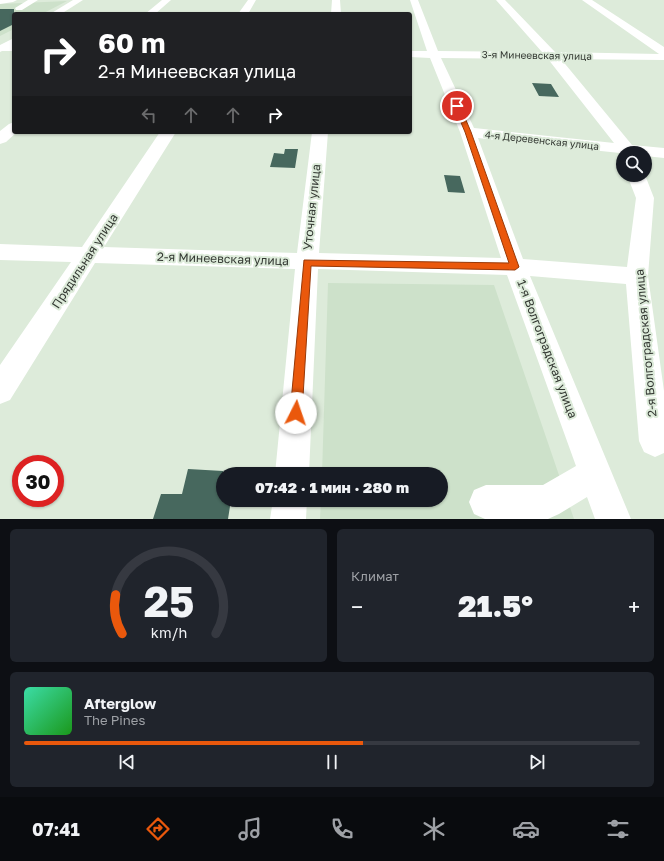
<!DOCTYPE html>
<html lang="ru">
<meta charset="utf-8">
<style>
body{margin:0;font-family:"Golos Text",sans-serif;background:#20242c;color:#f1f3f6;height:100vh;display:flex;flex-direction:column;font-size:15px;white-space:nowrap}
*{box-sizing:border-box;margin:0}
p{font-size:13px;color:#9ea1a6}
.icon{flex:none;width:22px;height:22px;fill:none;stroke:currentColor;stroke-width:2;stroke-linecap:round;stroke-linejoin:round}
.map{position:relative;height:519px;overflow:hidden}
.sheet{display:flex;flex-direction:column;gap:10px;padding:10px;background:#0d0f14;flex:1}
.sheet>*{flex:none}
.guide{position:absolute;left:12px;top:12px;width:400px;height:122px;border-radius:4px;box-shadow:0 1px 3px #0004;background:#202124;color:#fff;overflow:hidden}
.buttons{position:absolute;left:616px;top:146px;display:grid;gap:8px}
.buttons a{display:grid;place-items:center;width:36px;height:36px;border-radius:50%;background:#171b24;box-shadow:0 1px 3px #0004;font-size:20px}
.speed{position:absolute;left:12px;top:455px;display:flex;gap:8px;font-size:20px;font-weight:700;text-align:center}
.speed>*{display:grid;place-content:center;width:52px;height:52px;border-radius:50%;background:#171b24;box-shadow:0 1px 3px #0004;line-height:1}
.speed .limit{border:6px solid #d22;background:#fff;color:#111}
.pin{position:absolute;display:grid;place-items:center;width:34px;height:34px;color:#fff;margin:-17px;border:2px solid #fff;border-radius:50%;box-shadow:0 1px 4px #0007}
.me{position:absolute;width:44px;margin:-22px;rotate:4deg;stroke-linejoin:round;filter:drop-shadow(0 0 3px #0008)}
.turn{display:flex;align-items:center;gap:14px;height:84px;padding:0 20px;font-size:18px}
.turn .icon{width:52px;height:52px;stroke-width:2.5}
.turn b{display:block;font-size:28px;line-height:34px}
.lanes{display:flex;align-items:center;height:38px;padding:0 20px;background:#0003;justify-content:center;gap:20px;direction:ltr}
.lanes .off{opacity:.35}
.big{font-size:30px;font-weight:800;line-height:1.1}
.sheet .tile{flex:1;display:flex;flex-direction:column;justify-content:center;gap:6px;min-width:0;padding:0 14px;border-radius:6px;background:#20242c}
.sheet .dial{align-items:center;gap:0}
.dial svg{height:104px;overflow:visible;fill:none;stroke:#363941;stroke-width:7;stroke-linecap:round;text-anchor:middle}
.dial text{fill:#f1f3f6;stroke:none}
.song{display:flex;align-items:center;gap:12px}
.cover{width:48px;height:48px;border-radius:6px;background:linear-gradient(135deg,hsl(160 70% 55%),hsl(120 70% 35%))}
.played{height:4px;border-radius:2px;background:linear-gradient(90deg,#ea580c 55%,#363941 55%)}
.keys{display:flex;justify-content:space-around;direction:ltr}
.heat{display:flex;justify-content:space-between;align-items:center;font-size:22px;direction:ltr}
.sheet .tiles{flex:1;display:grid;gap:10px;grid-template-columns:1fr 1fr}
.tile:last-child{grid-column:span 2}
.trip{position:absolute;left:216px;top:467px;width:232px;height:40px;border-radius:20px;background:#171b24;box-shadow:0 1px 3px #0004;font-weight:800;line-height:40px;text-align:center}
.dock{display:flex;height:64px;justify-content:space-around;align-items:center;background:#090b0e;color:#9ea1a6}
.dock .icon{width:28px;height:28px}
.dock .current{color:#ea580c}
.dock b{font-size:18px;color:#f1f3f6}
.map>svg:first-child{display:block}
.built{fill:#cde1ca}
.building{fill:#47685e}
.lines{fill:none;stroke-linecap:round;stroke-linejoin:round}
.minor{fill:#fff;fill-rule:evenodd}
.highway{fill:#fff;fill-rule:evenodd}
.route{fill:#ea580c;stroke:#983908}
.labels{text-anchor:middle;stroke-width:4;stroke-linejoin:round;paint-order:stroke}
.far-street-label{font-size:10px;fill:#343933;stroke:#ddebda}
.street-label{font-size:12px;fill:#343933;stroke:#ddebda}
</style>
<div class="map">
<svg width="664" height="519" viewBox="0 0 664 519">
<rect width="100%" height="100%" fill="#ddebda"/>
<path class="built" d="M 67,1 L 42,14 L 14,14 L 14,29 L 0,36 L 0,4 Z
M 328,283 L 494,285 L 574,519 L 320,519 L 321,500 L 441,500 L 441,474 L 322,474 Z"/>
<path class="building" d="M 0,9 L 14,9 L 14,24 L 0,31 Z
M 532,83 L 551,84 L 559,97 L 539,96 Z
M 285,149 L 298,149 L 295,168 L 270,167 L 274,153 L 284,154 Z
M 444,175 L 460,176 L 465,193 L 448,192 Z
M 188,469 L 223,471 L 223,500 L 231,500 L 228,519 L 153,519 L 161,494 L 182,494 Z"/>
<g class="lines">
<path class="minor" d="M 0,0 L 17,0 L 13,2 L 0,4 Z
M 28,0 L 38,0 L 22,10 L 16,10 L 15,8 Z
M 162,0 L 171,0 L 155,14 L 145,14 Z
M 248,0 L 256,0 L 248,14 L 238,14 Z
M 332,0 L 340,0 L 341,14 L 331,14 Z
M 410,0 L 418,0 L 438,51 L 542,52 L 496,0 L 505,0 L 555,52 L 659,54 L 582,0 L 592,0 L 664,47 L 664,60 L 561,59 L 632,145 L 664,148 L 664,158 L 645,156 L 645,153 L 623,153 L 623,157 L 620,153 L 478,138 L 523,259 L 627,267 L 636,198 L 627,175 L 645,175 L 654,198 L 648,276 L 664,391 L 664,453 L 655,457 L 644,452 L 639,441 L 626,284 L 530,276 L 631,519 L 595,519 L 587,497 L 559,514 L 548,519 L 485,519 L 474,514 L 469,502 L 474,490 L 486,485 L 543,485 L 576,466 L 507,275 L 318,269 L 309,474 L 275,474 L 295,269 L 95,263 L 10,400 L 0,404 L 0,365 L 71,262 L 0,260 L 0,244 L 82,247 L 160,132 L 176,132 L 104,247 L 297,253 L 312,132 L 328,132 L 319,253 L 501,258 L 460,132 L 430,58 L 410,57 L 410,51 L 427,51 ZM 441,58 L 548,59 L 614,143 L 474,128 Z
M 0,45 L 14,45 L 14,51 L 0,51 Z
M 14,122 L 14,132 L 17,132 L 6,142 L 0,144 L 0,131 L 9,124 Z
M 273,500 L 307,500 L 306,519 L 270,519 Z"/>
<path class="highway" d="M 73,0 L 83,0 L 61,14 L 50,14 Z
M 14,38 L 14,45 L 0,52 L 0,45 Z"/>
</g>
<path class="route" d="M 457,104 L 460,106 L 471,132 L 519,267 L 515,270 L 311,266 L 302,413 L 300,418 L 296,420 L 292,418 L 290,413 L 304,260 L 509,263 L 465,132 L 454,106 Z"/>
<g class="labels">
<g class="far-street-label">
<text transform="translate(537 55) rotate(1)" y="4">3-я Минеевская улица</text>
<text transform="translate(542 140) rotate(6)" y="4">4-я Деревенская улица</text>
</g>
<g class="street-label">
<text transform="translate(312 207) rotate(-84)" y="4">Уточная улица</text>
<text transform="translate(223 259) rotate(2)" y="4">2-я Минеевская улица</text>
<text transform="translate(85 261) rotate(-57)" y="4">Прядильная улица</text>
<text transform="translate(646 343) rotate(-95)" y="4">2-я Волгоградская улица</text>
<text transform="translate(547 349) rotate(69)" y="4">1-я Волгоградская улица</text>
</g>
</g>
</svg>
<div class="buttons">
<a><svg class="icon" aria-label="search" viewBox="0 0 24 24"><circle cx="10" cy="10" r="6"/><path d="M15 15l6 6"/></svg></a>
</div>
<div class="speed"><div class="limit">30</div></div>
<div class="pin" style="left:457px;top:106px;background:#d93025"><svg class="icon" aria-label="arrive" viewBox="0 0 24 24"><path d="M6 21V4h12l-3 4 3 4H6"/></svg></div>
<svg class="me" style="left:296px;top:413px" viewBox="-20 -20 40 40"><circle r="19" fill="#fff"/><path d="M0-13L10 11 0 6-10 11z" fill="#ea580c"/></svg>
<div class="trip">07:42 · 1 мин · 280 m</div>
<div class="guide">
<div class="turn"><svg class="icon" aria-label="right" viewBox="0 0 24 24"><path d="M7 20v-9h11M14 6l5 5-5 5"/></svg><div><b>60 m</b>2-я Минеевская улица</div></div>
<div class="lanes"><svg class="icon off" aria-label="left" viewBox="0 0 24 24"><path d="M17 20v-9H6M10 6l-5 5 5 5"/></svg><svg class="icon off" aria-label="ahead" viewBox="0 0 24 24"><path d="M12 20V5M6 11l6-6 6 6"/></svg><svg class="icon off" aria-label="ahead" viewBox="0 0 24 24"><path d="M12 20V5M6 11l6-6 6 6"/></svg><svg class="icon" aria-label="right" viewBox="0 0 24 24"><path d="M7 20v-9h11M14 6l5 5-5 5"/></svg></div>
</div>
</div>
<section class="sheet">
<div class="tiles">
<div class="tile dial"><svg viewBox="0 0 100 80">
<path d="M14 69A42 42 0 1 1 86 69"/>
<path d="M14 69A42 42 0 0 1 9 39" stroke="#ea580c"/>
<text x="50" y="56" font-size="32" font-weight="700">25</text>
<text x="50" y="72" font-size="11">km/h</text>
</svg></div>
<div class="tile"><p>Климат</p>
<div class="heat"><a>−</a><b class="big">21.5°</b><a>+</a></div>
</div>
<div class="tile">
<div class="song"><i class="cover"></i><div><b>Afterglow</b><p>The Pines</p></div></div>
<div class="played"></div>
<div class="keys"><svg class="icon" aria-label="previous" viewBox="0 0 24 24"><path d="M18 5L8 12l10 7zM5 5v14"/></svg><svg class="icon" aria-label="pause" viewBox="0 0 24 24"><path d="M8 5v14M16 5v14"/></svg><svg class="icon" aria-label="next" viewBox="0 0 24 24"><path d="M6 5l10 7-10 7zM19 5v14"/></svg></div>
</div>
</div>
</section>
<nav class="dock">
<b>07:41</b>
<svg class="icon current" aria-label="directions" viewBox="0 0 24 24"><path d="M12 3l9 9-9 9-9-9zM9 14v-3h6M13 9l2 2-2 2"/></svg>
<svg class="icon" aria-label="music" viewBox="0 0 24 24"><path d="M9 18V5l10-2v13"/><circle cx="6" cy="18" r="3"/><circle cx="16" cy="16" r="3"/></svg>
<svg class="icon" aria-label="phone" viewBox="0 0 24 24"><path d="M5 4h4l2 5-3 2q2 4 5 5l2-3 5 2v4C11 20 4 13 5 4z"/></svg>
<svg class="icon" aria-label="climate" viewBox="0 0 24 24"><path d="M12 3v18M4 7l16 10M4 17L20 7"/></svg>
<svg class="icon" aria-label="car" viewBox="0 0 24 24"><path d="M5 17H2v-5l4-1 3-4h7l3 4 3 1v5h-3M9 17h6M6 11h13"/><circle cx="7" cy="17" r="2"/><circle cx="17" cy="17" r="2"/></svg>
<svg class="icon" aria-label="filters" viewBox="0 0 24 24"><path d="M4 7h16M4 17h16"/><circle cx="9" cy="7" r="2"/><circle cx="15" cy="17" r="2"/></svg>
</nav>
